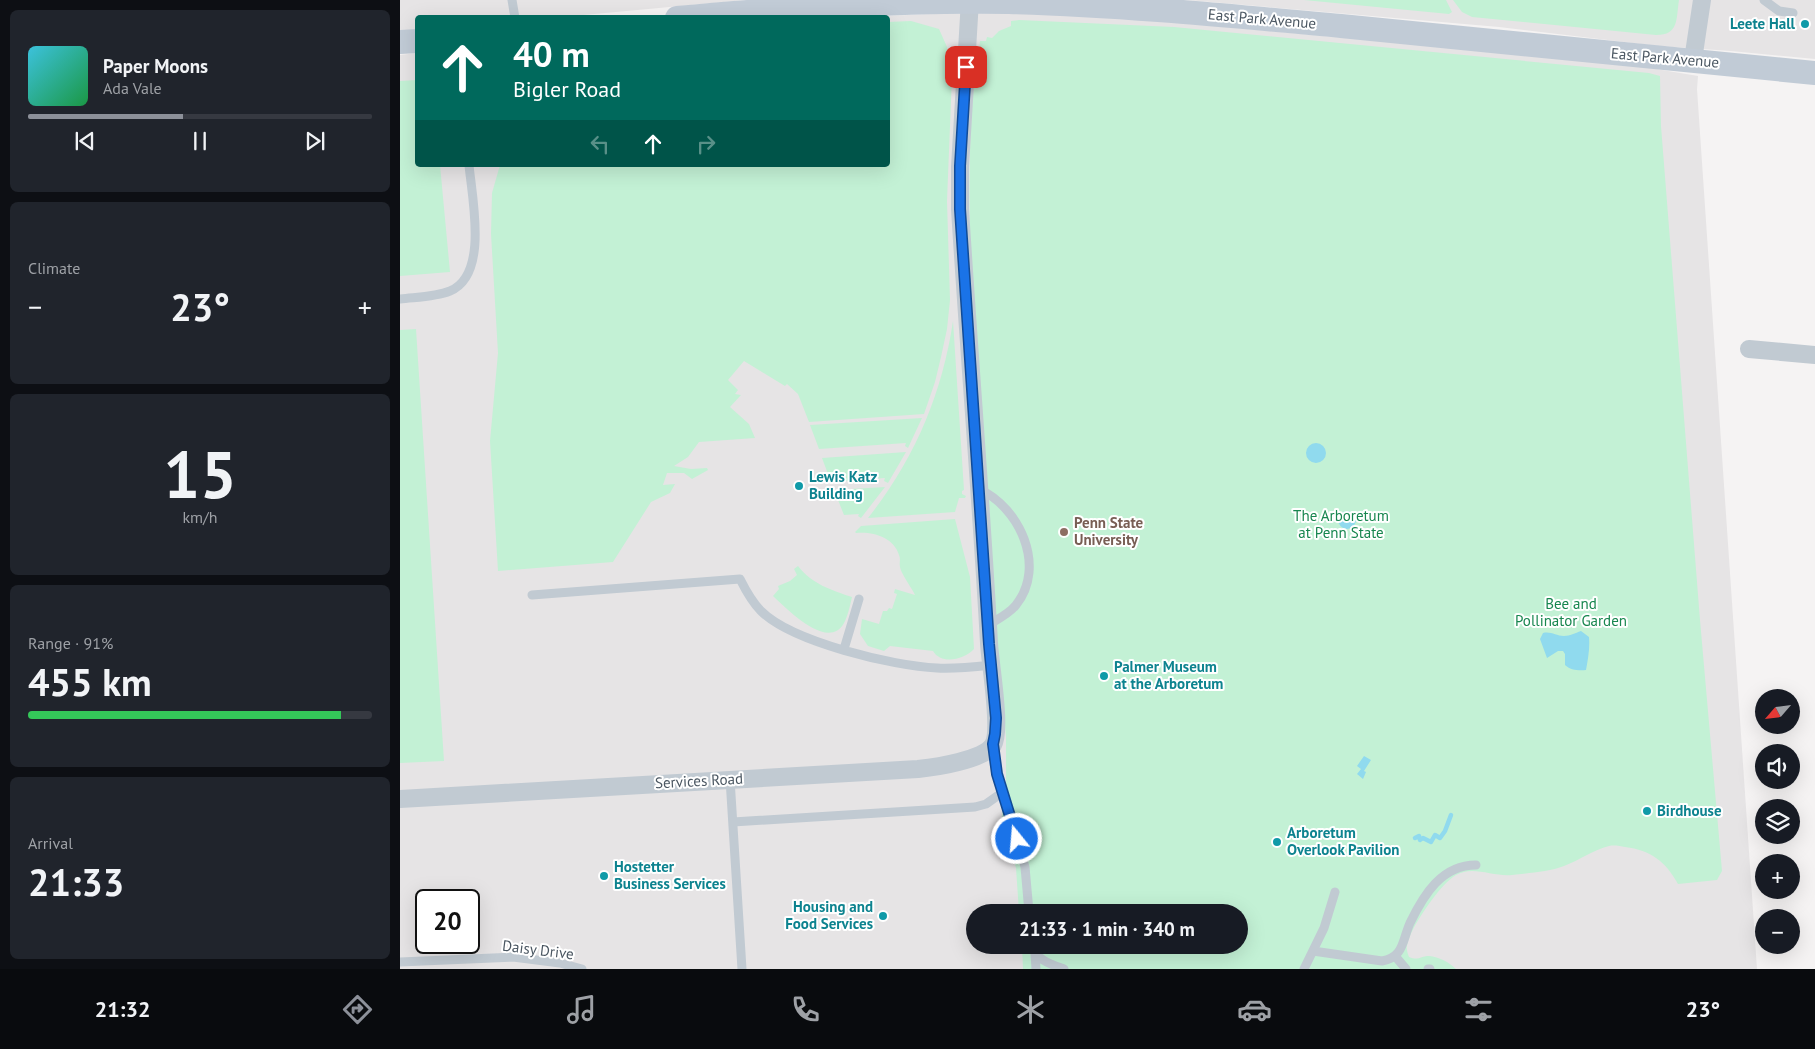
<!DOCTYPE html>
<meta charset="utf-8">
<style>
body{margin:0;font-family:"PT Sans",sans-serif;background:#20242c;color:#f1f3f6;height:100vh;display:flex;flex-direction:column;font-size:19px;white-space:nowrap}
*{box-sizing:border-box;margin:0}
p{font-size:16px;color:#9ea1a6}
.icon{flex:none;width:28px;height:28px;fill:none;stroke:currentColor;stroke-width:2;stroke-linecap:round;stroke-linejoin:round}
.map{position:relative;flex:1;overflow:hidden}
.details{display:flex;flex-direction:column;gap:10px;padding:10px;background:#0d0f14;width:400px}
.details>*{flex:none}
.banner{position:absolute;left:15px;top:15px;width:475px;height:152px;border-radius:5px;box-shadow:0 5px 20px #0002;background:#00695c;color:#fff;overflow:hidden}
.needle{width:32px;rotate:242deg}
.buttons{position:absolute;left:1355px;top:689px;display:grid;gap:10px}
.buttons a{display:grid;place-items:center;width:45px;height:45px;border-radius:50%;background:#171b24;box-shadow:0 5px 20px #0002;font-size:25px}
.speed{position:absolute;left:15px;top:889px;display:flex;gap:10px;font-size:25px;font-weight:700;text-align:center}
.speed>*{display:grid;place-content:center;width:65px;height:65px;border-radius:50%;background:#171b24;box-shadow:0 5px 20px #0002;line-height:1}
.speed .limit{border:2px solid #111;border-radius:8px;background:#fff;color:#111}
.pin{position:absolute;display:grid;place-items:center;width:42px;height:42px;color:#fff;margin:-21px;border-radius:10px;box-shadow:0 2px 8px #0006}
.me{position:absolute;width:55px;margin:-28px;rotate:343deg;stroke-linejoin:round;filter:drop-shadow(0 0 4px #0008)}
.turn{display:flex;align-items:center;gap:18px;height:105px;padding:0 15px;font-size:22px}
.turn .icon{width:65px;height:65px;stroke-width:2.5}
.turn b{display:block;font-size:35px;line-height:42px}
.lanes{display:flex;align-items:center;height:48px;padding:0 15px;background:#0003;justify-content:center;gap:25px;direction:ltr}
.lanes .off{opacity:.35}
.big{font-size:38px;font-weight:600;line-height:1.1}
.details .tile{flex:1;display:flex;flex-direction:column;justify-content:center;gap:8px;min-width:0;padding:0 18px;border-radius:8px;background:#20242c}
.details .dial{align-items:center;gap:0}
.dial b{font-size:65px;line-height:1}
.song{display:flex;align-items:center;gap:15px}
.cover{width:60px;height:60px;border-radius:8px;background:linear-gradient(135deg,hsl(190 70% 55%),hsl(140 70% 35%))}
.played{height:5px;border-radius:2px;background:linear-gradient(90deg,#8c9099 45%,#363941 45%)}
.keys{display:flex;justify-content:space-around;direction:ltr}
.heat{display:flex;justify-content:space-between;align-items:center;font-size:28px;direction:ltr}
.charge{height:8px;border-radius:4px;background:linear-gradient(90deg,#34c759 91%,#363941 0)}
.trip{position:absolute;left:566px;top:904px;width:282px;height:50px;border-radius:25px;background:#171b24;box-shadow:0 5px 20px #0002;font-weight:600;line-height:50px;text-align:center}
.dock{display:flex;height:80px;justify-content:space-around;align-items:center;background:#090b0e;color:#9ea1a6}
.dock .icon{width:35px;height:35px}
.dock .on{color:#8c9099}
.dock b{font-size:22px;color:#f1f3f6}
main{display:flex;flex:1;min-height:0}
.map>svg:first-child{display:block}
.education{fill:#e6e4e5;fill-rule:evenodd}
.green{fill:#c3f1d5}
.water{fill:#90daee}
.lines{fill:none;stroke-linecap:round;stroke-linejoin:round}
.stream{stroke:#90daee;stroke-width:4.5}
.service{stroke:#c1cad2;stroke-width:9}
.minor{stroke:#c1cad2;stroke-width:18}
.secondary{stroke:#c1cbd6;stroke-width:24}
.route-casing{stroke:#114b97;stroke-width:12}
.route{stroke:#1a73e8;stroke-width:9}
.culture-dot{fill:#0f9aa8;stroke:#fff;stroke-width:2}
.education-dot{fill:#8d6e63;stroke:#fff;stroke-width:2}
.labels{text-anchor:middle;stroke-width:4;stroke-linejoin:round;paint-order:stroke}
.street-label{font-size:15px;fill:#4a5661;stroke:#fff}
.culture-label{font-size:15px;font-weight:bold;fill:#0d838f;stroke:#fff;text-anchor:start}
.park-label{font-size:15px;fill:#17864f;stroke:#fff}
.education-label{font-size:15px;font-weight:bold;fill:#785e54;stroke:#fff;text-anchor:start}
</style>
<main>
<section class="details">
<div class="tile">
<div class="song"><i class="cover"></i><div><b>Paper Moons</b><p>Ada Vale</p></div></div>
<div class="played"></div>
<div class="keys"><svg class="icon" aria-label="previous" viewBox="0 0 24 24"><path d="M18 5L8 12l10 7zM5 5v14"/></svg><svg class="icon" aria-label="pause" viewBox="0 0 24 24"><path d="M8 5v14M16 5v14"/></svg><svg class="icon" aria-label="next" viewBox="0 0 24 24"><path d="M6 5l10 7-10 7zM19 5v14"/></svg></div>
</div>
<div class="tile"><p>Climate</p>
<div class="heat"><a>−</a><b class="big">23°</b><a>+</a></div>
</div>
<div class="tile dial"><b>15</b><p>km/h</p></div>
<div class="tile"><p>Range · 91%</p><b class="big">455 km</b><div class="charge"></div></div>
<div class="tile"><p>Arrival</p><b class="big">21:33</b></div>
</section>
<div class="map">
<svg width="1415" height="969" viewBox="0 0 1415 969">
<rect width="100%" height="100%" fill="#f5f3f3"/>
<path class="education" d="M 0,0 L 345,0 L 162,17 L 18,18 L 17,31 L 0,32 Z
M 787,0 L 1415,0 L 1415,59 L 1331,51 L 1258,46 L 1099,27 Z
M 621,13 L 740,19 L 1226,64 L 1298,76 L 1297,89 L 1357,969 L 0,969 L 0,55 L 17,53 L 18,165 L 488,165 L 488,18 L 455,17 L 535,14 ZM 26,900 L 69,900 L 69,942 L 26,942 ZM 575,912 L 840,912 L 840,945 L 575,945 Z"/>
<path class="green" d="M 904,0 L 1046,0 L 1052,12 L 1049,14 Z
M 1053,0 L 1279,0 C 1276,19 1279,35 1256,35 L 1072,17 L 1062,12 Z
M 619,20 L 774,27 L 1249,73 L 1260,76 L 1261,126 L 1300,620 L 1322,871 L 1317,880 L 1278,884 C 1266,862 1251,850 1225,847 C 1220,846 1214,845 1209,846 C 1193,850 1180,860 1164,866 C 1149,872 1128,873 1112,875 C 1093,877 1073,865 1056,875 C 1041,883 1009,929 1007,946 C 1006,949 1008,954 1009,957 C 1019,961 1020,956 1029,956 C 1039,957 1049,962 1056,969 L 623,969 L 622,945 L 840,945 L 840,912 L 619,912 L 616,868 L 602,817 L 606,784 L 606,737 L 597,641 L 570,242 C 569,193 569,144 573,95 C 575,77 579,59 580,41 L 586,41 L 587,37 L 592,38 L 599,31 L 611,26 L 611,21 Z
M 511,21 L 539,29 L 547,47 L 552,76 L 547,201 L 550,300 L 547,329 L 541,357 L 535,382 L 524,414 L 409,422 L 398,394 L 387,384 L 385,386 L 344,361 L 328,380 L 338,390 L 335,394 L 341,395 L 330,407 L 349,424 L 355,438 L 299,442 L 288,457 L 274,466 L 291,469 L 307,468 L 308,470 L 292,479 L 284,473 L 267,473 L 263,485 L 275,484 L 270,493 L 251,502 L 213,562 L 98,571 L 90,441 L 98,353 L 91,234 L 92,193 L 100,165 L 488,165 L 488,22 Z
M 17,80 L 18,165 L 40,165 L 50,272 L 0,276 L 0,81 Z
M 553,321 L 564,490 L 562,491 L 562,494 L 566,496 L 565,498 L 559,498 L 555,512 L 468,518 C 514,460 542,395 553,321 Z
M 16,329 L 44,761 L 0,763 L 0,330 Z
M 522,418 L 508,448 L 505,446 L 506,443 L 419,449 L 410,425 Z
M 506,452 L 488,483 L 484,481 L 485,478 L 431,482 L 422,458 Z
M 485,487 L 461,518 L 458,516 L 459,514 L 444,515 L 434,490 Z
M 555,519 L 570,577 L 574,649 C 564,660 541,665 533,651 L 490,646 L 484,651 L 468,646 L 460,634 L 462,619 L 479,624 L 483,611 L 487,611 L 489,608 L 492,609 L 497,594 L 494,593 L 495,589 L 515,595 C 512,588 501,574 500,567 C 499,563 501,559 499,555 C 494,537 472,531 456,533 L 455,532 L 461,526 Z
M 398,566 C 412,584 431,590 452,597 C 450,605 448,616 444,623 C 428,652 386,608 373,596 L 379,589 L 378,586 L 390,581 L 397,575 L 394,569 Z"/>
<path class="water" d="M906 453a10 10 0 1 1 20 0a10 10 0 1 1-20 0Z
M938 520a9 9 0 1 1 18 0a9 9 0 1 1-18 0Z
M 1181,631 L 1189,637 C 1190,648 1188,659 1186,670 C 1179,671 1170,670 1165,665 L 1165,654 L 1163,651 L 1158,651 L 1147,658 L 1140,639 L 1143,633 C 1151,631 1156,636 1164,636 C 1170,636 1175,633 1181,631 Z
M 964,756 L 971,760 L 964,771 L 966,772 L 963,779 L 957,774 L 961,769 L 957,766 Z"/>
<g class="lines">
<path class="stream" d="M 1015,838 L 1019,836 L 1020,840 L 1023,838 L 1031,842 L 1035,835 L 1040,838 L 1045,831 L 1051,815"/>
<path class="service" d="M 112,0 L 115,18
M 1364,0 L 1379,11 L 1393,13
M 0,299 C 16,297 35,297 50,291 C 89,275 72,198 69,165
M 579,489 C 619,507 647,566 616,605 C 609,614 598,619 588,625
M 132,595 L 340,579 C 346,591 352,602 361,611 C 392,642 493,666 537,668 C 555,669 573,667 591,665
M 444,649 L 459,599
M 593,745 L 597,773 L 625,867 L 629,912
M 330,779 L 342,969
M 333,822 L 575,807 L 586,804 L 603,792
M 632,945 C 636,960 650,964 664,969
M 913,951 L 982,961 C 1004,957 1002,941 1010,923 C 1024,894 1042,865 1076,865
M 635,954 L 636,969
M 995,956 L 1006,969
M 0,962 L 113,957 L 160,963 L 182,969
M 904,969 L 924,928 L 935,892
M 1028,969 L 1030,969"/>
<path class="minor" d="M 1293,60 L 1302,0
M 1349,349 L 1415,355
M 0,799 L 518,769 C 535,767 584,760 593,745 C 602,730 590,664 589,643 C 581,498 569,354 560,209 L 560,167 L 570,0"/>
<path class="secondary" d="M 277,18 C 387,8 499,0 609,2 C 720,5 831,16 941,26 C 1099,41 1257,56 1415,73
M 0,42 L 18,41"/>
</g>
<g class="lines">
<defs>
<path id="route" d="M 566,67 L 560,166 L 560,209 L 589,644 L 596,718 L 595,734 L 593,744 L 597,774 L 617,839"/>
</defs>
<use href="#route" class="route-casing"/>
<use href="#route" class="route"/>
</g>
<g class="culture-dot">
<circle cx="1405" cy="24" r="5"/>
<circle cx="399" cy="486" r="5"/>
<circle cx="704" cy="676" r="5"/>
<circle cx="1247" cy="811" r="5"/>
<circle cx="877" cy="842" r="5"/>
<circle cx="204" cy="876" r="5"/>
<circle cx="483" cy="916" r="5"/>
</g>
<circle class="education-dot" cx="664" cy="532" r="5"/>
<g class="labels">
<g class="street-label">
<text transform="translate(862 19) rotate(5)" y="5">East Park Avenue</text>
<text transform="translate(1265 58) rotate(5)" y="5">East Park Avenue</text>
<text transform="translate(299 781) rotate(-3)" y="5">Services Road</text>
<text transform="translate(138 950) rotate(7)" y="5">Daisy Drive</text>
</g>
<g class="culture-label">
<text x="1395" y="29" text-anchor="end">Leete Hall</text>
<text x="409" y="482">Lewis Katz<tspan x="409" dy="17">Building</tspan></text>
<text x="714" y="672">Palmer Museum<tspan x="714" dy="17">at the Arboretum</tspan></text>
<text x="1257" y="816">Birdhouse</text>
<text x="887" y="838">Arboretum<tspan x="887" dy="17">Overlook Pavilion</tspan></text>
<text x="214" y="872">Hostetter<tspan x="214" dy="17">Business Services</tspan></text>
<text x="473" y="912" text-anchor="end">Housing and<tspan x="473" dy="17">Food Services</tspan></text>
</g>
<g class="park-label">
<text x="941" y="521">The Arboretum<tspan x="941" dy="17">at Penn State</tspan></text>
<text x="1171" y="609">Bee and<tspan x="1171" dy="17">Pollinator Garden</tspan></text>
</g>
<g class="education-label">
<text x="674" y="528">Penn State<tspan x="674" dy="17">University</tspan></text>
</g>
</g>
</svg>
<div class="buttons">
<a><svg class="needle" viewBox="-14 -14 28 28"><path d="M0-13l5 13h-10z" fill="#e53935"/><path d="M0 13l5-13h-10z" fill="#9ea1a6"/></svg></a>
<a><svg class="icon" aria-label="sound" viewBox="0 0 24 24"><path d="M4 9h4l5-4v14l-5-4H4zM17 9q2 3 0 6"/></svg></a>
<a><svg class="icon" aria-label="layers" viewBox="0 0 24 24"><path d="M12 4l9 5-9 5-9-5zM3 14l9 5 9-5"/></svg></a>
<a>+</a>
<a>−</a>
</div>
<div class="speed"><div class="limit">20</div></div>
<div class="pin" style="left:566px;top:67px;background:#d93025"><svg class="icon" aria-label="arrive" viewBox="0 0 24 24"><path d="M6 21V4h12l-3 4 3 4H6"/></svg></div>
<svg class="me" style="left:617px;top:839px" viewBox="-20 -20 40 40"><circle r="17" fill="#1a73e8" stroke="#fff" stroke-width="3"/><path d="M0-11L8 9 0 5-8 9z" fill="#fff"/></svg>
<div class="trip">21:33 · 1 min · 340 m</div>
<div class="banner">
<div class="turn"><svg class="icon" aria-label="ahead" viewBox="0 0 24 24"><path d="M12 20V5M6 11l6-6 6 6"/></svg><div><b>40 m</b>Bigler Road</div></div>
<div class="lanes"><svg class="icon off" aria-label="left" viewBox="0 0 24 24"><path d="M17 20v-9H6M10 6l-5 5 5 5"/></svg><svg class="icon" aria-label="ahead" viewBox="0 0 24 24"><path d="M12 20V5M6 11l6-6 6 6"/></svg><svg class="icon off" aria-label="right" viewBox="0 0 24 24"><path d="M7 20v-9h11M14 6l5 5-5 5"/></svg></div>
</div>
</div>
</main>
<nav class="dock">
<b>21:32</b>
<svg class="icon on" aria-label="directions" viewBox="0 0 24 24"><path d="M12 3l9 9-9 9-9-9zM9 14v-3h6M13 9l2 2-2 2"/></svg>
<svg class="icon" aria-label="music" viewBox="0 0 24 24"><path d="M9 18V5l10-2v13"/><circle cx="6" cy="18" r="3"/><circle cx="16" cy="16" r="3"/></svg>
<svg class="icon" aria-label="phone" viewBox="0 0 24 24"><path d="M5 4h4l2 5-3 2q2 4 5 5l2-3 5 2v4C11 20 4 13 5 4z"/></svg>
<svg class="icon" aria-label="climate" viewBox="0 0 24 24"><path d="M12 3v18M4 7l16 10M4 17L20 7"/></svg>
<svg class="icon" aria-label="car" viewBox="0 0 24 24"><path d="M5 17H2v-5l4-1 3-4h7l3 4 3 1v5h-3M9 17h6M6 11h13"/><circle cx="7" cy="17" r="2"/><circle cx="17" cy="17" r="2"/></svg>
<svg class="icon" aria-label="filters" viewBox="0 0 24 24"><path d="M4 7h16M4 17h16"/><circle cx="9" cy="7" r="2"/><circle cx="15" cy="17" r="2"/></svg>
<b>23°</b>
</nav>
